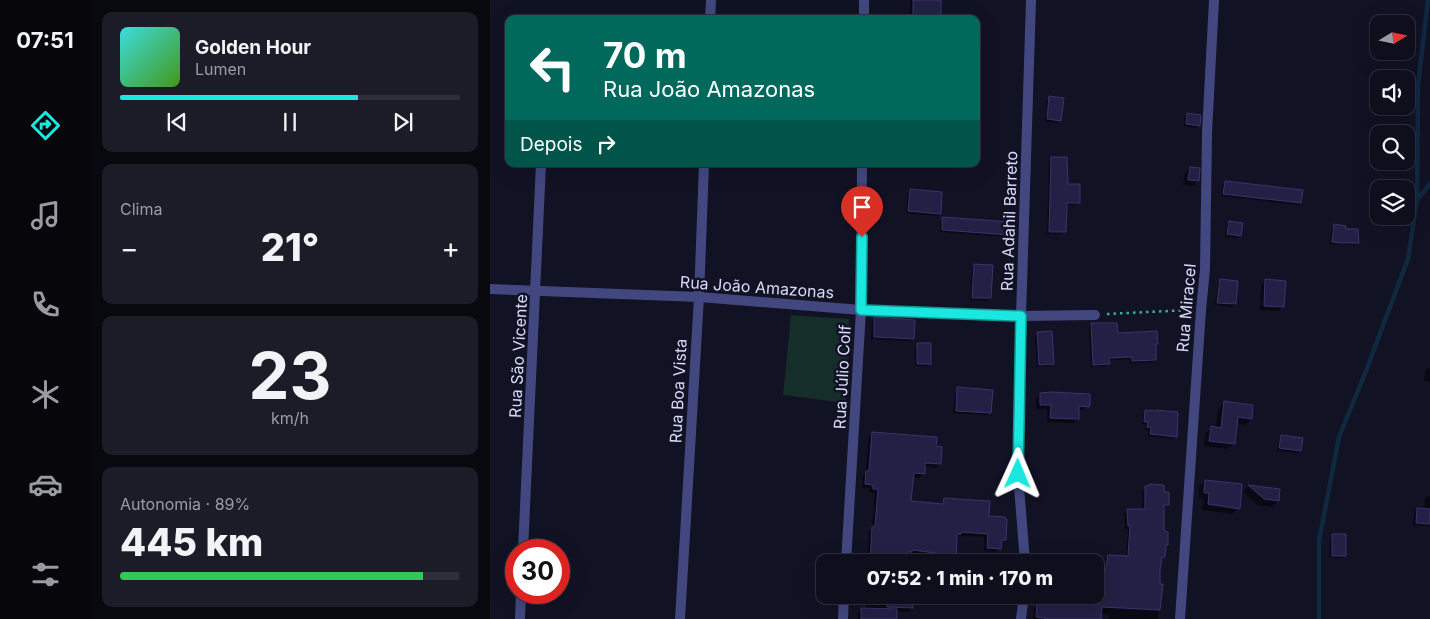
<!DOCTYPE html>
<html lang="pt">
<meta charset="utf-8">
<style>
body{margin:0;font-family:Inter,sans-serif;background:#1c1c29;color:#f1f3f6;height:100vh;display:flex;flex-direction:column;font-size:19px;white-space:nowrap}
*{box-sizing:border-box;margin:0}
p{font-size:16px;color:#9b9ca3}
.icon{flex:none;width:28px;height:28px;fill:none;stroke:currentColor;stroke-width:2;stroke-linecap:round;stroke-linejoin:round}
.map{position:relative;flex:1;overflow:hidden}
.sheet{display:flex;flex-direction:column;gap:12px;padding:12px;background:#08080f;width:400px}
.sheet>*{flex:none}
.hud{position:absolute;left:15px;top:15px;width:475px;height:152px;border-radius:10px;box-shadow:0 5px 20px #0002,0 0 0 1px #2e2e3b;background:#00695c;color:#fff;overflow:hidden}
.needle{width:32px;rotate:80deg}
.fabs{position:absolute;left:880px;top:15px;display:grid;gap:10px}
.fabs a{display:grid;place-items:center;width:45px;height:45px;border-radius:10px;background:#0e0e1c;box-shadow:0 5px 20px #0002,0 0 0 1px #2e2e3b;font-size:25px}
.speed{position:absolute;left:15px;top:539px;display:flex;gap:10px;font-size:25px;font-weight:700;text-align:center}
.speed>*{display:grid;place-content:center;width:65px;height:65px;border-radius:50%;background:#0e0e1c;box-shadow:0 5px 20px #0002,0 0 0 1px #2e2e3b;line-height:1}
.speed .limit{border:8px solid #d22;background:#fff;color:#111}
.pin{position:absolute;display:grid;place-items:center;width:42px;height:42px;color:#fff;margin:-51px -21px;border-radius:50% 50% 50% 0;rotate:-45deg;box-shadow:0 0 5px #0007}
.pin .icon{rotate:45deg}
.me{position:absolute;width:55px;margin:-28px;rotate:1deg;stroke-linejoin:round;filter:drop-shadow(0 0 4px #0008)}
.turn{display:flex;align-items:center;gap:18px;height:105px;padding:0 15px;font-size:22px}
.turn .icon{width:65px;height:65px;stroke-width:2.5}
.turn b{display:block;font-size:35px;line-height:42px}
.then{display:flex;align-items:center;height:48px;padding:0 15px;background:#0003;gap:10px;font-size:19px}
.big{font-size:38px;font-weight:800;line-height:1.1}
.sheet .card{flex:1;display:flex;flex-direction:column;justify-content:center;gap:8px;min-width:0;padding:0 18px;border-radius:10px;background:#1c1c29}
.sheet .dial{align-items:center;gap:0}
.dial b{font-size:65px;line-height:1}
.song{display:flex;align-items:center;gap:15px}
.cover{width:60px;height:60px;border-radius:8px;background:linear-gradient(135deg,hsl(180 70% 55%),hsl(100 70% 35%))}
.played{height:5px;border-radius:2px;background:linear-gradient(90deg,#1ae7e0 70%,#2e2e3b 70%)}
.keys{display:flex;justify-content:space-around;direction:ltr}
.heat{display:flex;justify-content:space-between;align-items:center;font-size:28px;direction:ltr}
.charge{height:8px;border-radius:4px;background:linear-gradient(90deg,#34c759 89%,#2e2e3b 0)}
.trip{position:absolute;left:326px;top:554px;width:288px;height:50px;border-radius:10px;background:#0e0e1c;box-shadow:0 5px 20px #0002,0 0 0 1px #2e2e3b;font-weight:800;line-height:50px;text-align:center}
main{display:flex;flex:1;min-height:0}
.tab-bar{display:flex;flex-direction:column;width:90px;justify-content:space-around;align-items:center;background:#06060b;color:#9b9ca3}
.tab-bar .icon{width:35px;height:35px}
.tab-bar .current{color:#1ae7e0}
.tab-bar b{font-size:22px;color:#f1f3f6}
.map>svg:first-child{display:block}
.green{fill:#152e2a}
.shadow{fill:#0007}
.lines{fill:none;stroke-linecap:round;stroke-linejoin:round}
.stream{stroke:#102840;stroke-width:4.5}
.building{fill:#222044;stroke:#38346e}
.path{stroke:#3cac96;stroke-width:2.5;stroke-dasharray:2.5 4;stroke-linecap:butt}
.street{stroke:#42487f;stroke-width:10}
.route-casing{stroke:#119692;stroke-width:12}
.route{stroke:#1ae7e0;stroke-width:9}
.labels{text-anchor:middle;stroke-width:5;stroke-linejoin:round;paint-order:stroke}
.street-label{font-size:16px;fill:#dadafb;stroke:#121225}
</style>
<main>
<nav class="tab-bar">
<b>07:51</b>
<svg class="icon current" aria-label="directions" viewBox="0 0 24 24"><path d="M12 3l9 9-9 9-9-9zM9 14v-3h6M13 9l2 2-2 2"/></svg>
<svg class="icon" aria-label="music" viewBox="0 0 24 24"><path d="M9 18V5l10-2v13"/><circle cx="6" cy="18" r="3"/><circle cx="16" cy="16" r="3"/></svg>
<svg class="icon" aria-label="phone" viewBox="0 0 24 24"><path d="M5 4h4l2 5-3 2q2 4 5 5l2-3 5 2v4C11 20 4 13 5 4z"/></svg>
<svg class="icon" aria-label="climate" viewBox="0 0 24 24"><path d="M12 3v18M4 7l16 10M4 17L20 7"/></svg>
<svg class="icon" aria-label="car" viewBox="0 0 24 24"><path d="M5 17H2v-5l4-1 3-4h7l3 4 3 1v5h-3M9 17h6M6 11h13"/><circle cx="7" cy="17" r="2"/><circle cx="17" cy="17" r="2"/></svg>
<svg class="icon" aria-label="filters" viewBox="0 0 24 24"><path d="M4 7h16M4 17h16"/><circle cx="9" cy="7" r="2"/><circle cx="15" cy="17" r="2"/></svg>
</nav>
<section class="sheet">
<div class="card">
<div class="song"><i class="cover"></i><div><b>Golden Hour</b><p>Lumen</p></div></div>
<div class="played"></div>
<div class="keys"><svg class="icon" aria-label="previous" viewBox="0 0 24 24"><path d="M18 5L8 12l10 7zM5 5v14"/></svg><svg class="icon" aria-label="pause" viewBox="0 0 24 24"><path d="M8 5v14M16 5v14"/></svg><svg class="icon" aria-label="next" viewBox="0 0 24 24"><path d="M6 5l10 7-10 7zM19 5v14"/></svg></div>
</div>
<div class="card"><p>Clima</p>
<div class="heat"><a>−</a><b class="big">21°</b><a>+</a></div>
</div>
<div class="card dial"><b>23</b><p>km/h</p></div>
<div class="card"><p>Autonomia · 89%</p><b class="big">445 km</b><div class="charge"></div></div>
</section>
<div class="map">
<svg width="940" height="619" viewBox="0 0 940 619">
<rect width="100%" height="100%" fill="#121225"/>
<path class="green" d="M 301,315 L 359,319 L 356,403 L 293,395 Z"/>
<path class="shadow" d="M 420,0 L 450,0 L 449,19 L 400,19 L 403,16 L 420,17 Z
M 560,98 L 570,120 L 567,123 L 555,122 L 557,100 Z
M 697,114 L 709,125 L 706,128 L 694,126 L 694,117 Z
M 562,158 L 589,202 L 586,205 L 576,205 L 574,232 L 572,234 L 557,234 L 559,161 Z
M 700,168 L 708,181 L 703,186 L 693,185 L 695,173 Z
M 735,182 L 810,202 L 807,205 L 731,196 L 732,185 Z
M 420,190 L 450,213 L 447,216 L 416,213 L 418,193 Z
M 453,219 L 519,235 L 516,237 L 450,232 L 450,222 Z
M 739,223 L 750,235 L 747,238 L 735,237 L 736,225 Z
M 845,226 L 854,231 L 868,242 L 865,245 L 840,244 L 842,228 Z
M 484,265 L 500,298 L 497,301 L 480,300 L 482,268 Z
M 776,280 L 793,307 L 789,311 L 770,310 L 771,285 Z
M 731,281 L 745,304 L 742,307 L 725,305 L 728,283 Z
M 384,319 L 423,338 L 420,341 L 381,339 L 382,321 Z
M 601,324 L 627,334 L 667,344 L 664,346 L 665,360 L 662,362 L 640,363 L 640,359 L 618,360 L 618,364 L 616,366 L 601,367 L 599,327 Z
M 548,333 L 562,364 L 560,366 L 547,367 L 545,336 Z
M 428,345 L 439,364 L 437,366 L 425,366 L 425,347 Z
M 937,368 L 940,368 L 940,381 L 934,381 L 935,371 Z
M 468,388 L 500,412 L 497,415 L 463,413 L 465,391 Z
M 551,394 L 598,406 L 594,410 L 588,410 L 588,419 L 583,423 L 557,422 L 557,409 L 546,409 L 546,398 Z
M 734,403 L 761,419 L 755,425 L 746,423 L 744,443 L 738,449 L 714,446 L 715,434 L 722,428 L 726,428 L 728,409 Z
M 656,412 L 685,437 L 683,439 L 658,436 L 659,430 L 655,430 L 656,424 L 652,424 L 653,414 Z
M 383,433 L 445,448 L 449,464 L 446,468 L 434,466 L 433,474 L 430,478 L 422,477 L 420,502 L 450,505 L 454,500 L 498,517 L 515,540 L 510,544 L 510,548 L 506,552 L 494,551 L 494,537 L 467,536 L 466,537 L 464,562 L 445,562 L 445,559 L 443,559 L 443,556 L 419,553 L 415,555 L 415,562 L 371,562 L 371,559 L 375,556 L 377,556 L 379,532 L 382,529 L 385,493 L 379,492 L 380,488 L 372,488 L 373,476 L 375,474 L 379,437 Z
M 792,436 L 810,450 L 807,453 L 787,451 L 789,439 Z
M 716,481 L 748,508 L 742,514 L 712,510 L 714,499 L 709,498 L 709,487 Z
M 758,486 L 789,490 L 788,501 L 782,507 L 768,505 L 753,492 Z
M 656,488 L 673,493 L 678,505 L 673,508 L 674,546 L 674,557 L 670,560 L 669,585 L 671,586 L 668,619 L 619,619 L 619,615 L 580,611 L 579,619 L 543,619 L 544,609 L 547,605 L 554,606 L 555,595 L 605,595 L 605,591 L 610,591 L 615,560 L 618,556 L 636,557 L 638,529 L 635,529 L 634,514 L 638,510 L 652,510 L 652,491 Z
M 938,496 L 940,496 L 940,526 L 923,525 L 924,512 L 927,510 L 934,510 L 935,498 Z
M 842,536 L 855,556 L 852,558 L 839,558 L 840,538 Z
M 552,553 L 591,557 L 590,562 L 548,562 L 549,557 Z
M 376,595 L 413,595 L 413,597 L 422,608 L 418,612 L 407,611 L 406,619 L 368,619 L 368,613 L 372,609 L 376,609 Z"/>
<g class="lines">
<path class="stream" d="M 927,200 L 928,85 L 938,0
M 829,619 L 829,541 L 849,437 L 876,371 L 918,259 L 927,200 L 940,184"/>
</g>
<path class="building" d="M 423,0 L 451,0 L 451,18 L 436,17 L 435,19 L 423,19 Z
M 559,96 L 574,98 L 571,121 L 557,119 Z
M 697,113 L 711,115 L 710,126 L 696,124 Z
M 561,157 L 577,157 L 578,184 L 590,184 L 590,203 L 577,203 L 576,232 L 559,232 Z
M 700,167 L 710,168 L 709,181 L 698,180 Z
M 735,181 L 813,190 L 811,203 L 733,194 Z
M 420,189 L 452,192 L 451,214 L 418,211 Z
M 452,217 L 521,222 L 520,235 L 452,230 Z
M 739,221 L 753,223 L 751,236 L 737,234 Z
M 844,224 L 856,226 L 856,229 L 868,229 L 869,243 L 851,243 L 842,242 Z
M 484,264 L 503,265 L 501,298 L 482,298 Z
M 730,279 L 748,281 L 746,304 L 727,303 Z
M 775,279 L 796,281 L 794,307 L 774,306 Z
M 384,317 L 425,320 L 424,339 L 384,337 Z
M 601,323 L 627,323 L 628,333 L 667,331 L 668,344 L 666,344 L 666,360 L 642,361 L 642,357 L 619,358 L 620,364 L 603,365 Z
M 562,331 L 564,364 L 549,365 L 547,332 Z
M 427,343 L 441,343 L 441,364 L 427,364 Z
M 467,387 L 503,390 L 501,413 L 466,411 Z
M 561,392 L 600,394 L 600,405 L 599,407 L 589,406 L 589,419 L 560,418 L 561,405 L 550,405 L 550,393 Z
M 734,401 L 763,405 L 762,419 L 748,417 L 745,444 L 719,441 L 721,426 L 731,428 Z
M 655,410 L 666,411 L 666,410 L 688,412 L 687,437 L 660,434 L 661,428 L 657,427 L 658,422 L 654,422 Z
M 382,432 L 447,437 L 446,446 L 452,447 L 451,464 L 435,463 L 435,474 L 424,473 L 421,501 L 453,504 L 454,498 L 500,501 L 499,516 L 515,517 L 515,519 L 517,519 L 516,540 L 512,540 L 511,549 L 497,548 L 498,534 L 471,532 L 471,534 L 467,534 L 466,562 L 448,562 L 449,556 L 446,556 L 446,553 L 422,550 L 422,552 L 417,552 L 416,562 L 380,562 L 382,527 L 385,526 L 388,489 L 383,489 L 383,485 L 375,484 L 376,471 L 379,471 Z
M 791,435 L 813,438 L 811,451 L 789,448 Z
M 715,480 L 752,484 L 750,509 L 718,504 L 719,493 L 714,493 Z
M 659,484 L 674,485 L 674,492 L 679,492 L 679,505 L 674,505 L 674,531 L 678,532 L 678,545 L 676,545 L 675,557 L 672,557 L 670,570 L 670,584 L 673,584 L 670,610 L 612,607 L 611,619 L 555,619 L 555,618 L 546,617 L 547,604 L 551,604 L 551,595 L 611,595 L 618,555 L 638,556 L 640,526 L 638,526 L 637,509 L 655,509 L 655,486 L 659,486 Z
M 758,485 L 790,489 L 789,501 L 774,499 Z
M 927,508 L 940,509 L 940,524 L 926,523 Z
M 842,534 L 856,534 L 856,556 L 842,556 Z
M 398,595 L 422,596 L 423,608 L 397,607 Z
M 371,608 L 407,609 L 407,619 L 371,619 Z"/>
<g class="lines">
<path class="path" d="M 617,314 L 699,310"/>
<path class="street" d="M 220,19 L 221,0
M 374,19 L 374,0
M 0,289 L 209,297 L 371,310 L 531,316 L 605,315
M 33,550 L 51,164
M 356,562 L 371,310 L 372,164
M 535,562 L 528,474 L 531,316 L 541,0
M 30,619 L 31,592
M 190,619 L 209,297 L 214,164
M 353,619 L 354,595
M 531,619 L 534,595
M 690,619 L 711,310 L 715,269 L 717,133 L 724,0"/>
</g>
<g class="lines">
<defs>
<path id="route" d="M 372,237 L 371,310 L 531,316 L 528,474"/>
</defs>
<use href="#route" class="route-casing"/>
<use href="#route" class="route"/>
</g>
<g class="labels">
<g class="street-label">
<text transform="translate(519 221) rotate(-88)" y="6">Rua Adahil Barreto</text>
<text transform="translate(267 287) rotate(4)" y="6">Rua João Amazonas</text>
<text transform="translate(696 308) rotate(-85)" y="6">Rua Miracel</text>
<text transform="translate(28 356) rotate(-87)" y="6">Rua São Vicente</text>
<text transform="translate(352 377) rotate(-87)" y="6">Rua Júlio Colf</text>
<text transform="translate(188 391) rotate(-87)" y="6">Rua Boa Vista</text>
</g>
</g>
</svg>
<div class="fabs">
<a><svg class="needle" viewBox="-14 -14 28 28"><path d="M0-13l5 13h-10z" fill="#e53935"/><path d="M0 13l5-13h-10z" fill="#9b9ca3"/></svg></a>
<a><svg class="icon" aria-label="sound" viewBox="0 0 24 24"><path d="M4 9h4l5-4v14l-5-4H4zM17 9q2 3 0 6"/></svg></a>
<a><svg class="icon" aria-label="search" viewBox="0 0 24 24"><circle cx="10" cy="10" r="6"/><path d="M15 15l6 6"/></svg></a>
<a><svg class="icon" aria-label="layers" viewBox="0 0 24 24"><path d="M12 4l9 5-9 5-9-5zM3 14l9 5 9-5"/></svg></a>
</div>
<div class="speed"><div class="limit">30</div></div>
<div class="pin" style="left:372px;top:237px;background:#d93025"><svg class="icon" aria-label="arrive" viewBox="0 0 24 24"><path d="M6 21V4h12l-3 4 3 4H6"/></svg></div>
<svg class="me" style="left:528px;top:474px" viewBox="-20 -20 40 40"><path d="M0-17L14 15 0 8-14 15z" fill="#1ae7e0" stroke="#fff" stroke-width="4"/></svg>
<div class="trip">07:52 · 1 min · 170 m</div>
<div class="hud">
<div class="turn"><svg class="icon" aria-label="left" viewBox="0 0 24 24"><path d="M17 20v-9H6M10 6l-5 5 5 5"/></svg><div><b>70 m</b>Rua João Amazonas</div></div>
<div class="then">Depois<svg class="icon" aria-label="right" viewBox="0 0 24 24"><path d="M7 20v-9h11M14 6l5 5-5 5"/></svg></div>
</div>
</div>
</main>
